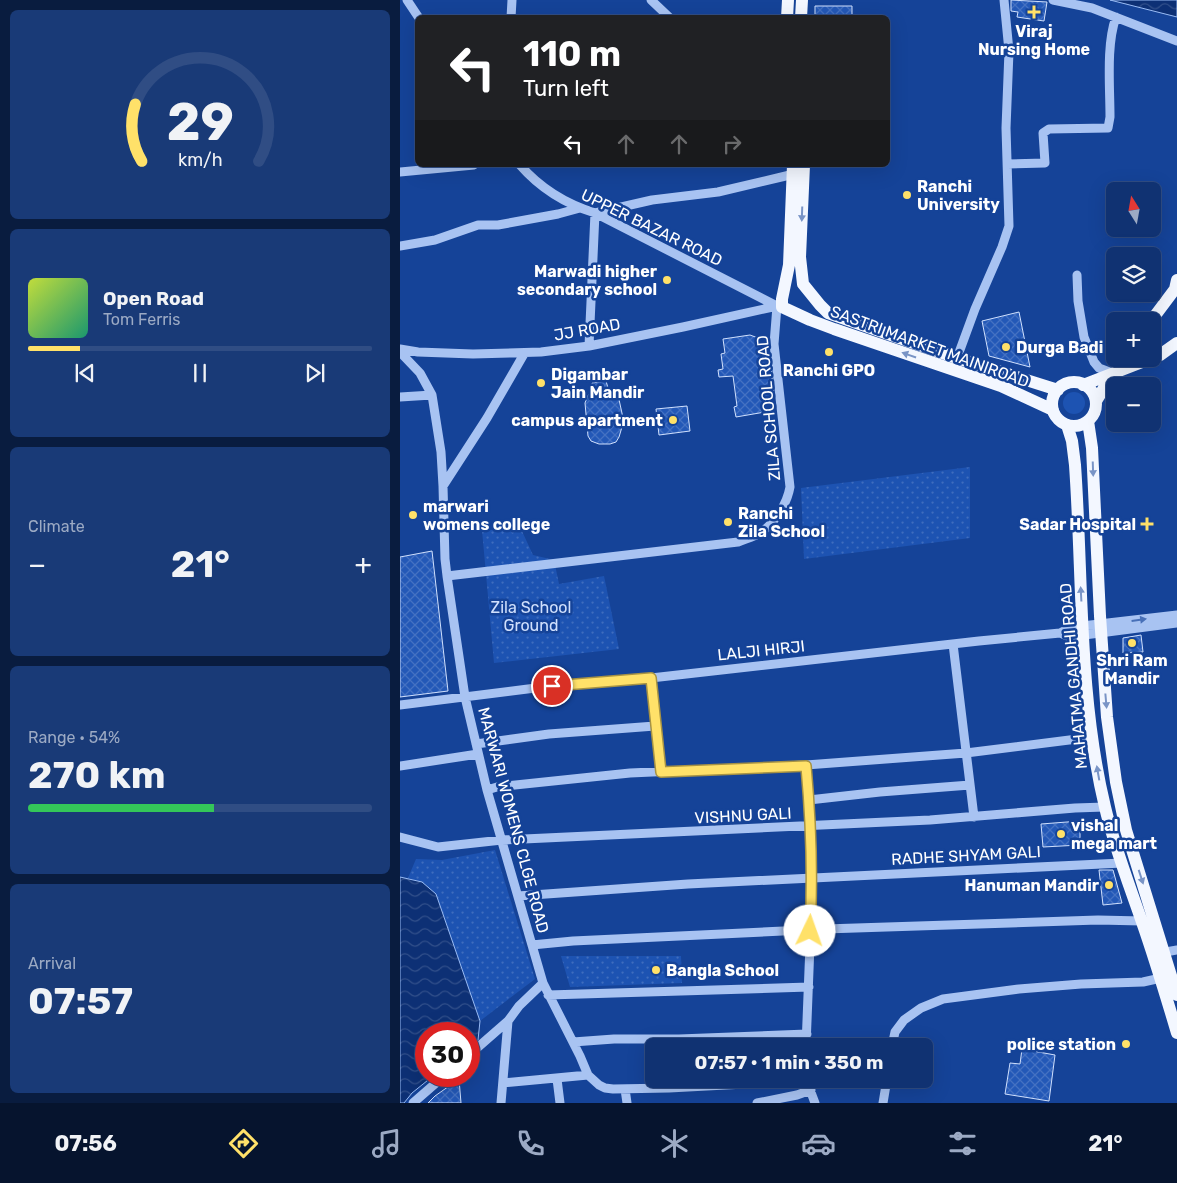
<!DOCTYPE html>
<meta charset="utf-8">
<style>
body{margin:0;font-family:Rubik,sans-serif;background:#193a77;color:#f1f3f6;height:100vh;display:flex;flex-direction:column;font-size:19px;white-space:nowrap}
*{box-sizing:border-box;margin:0}
p{font-size:16px;color:#9caac4}
.icon{flex:none;width:28px;height:28px;fill:none;stroke:currentColor;stroke-width:2;stroke-linecap:round;stroke-linejoin:round}
.map{position:relative;flex:1;overflow:hidden}
.details{display:flex;flex-direction:column;gap:10px;padding:10px;background:#091c3f;width:400px}
.details>*{flex:none}
.guide{position:absolute;left:15px;top:15px;width:475px;height:152px;border-radius:8px;box-shadow:0 5px 20px #0002,0 0 0 1px #304d84;background:#202124;color:#fff;overflow:hidden}
.needle{width:32px;rotate:349deg}
.buttons{position:absolute;left:706px;top:182px;display:grid;gap:10px}
.buttons a{display:grid;place-items:center;width:55px;height:55px;border-radius:8px;background:#103272;box-shadow:0 5px 20px #0002,0 0 0 1px #304d84;font-size:25px}
.speed{position:absolute;left:15px;top:1022px;display:flex;gap:10px;font-size:25px;font-weight:700;text-align:center}
.speed>*{display:grid;place-content:center;width:65px;height:65px;border-radius:50%;background:#103272;box-shadow:0 5px 20px #0002,0 0 0 1px #304d84;line-height:1}
.speed .limit{border:8px solid #d22;background:#fff;color:#111}
.pin{position:absolute;display:grid;place-items:center;width:42px;height:42px;color:#fff;margin:-21px;border:2px solid #fff;border-radius:50%;box-shadow:0 1px 5px #0007}
.me{position:absolute;width:55px;margin:-28px;rotate:3deg;stroke-linejoin:round;filter:drop-shadow(0 0 4px #0008)}
.turn{display:flex;align-items:center;gap:18px;height:105px;padding:0 25px;font-size:22px}
.turn .icon{width:65px;height:65px;stroke-width:2.5}
.turn b{display:block;font-size:35px;line-height:42px}
.lanes{display:flex;align-items:center;height:48px;padding:0 25px;background:#0003;justify-content:center;gap:25px;direction:ltr}
.lanes .off{opacity:.35}
.big{font-size:38px;font-weight:700;line-height:1.1}
.details .card{flex:1;display:flex;flex-direction:column;justify-content:center;gap:8px;min-width:0;padding:0 18px;border-radius:8px;background:#193a77}
.details .dial{align-items:center;gap:0}
.dial svg{height:130px;overflow:visible;fill:none;stroke:#304d84;stroke-width:7;stroke-linecap:round;text-anchor:middle}
.dial text{fill:#f1f3f6;stroke:none}
.song{display:flex;align-items:center;gap:15px}
.cover{width:60px;height:60px;border-radius:8px;background:linear-gradient(135deg,hsl(70 70% 55%),hsl(160 70% 35%))}
.played{height:5px;border-radius:2px;background:linear-gradient(90deg,#ffe169 15%,#304d84 15%)}
.keys{display:flex;justify-content:space-around;direction:ltr}
.heat{display:flex;justify-content:space-between;align-items:center;font-size:28px;direction:ltr}
.charge{height:8px;border-radius:4px;background:linear-gradient(90deg,#34c759 54%,#304d84 0)}
.trip{position:absolute;left:245px;top:1038px;width:288px;height:50px;border-radius:8px;background:#103272;box-shadow:0 5px 20px #0002,0 0 0 1px #304d84;font-weight:700;line-height:50px;text-align:center}
.menu{display:flex;height:80px;justify-content:space-around;align-items:center;background:#06142e;color:#9caac4}
.menu .icon{width:35px;height:35px}
.menu .selected{color:#ffe169}
.menu b{font-size:22px;color:#f1f3f6}
main{display:flex;flex:1;min-height:0}
.map>svg:first-child{display:block}
.grass{fill:#1d53b2}
.park{fill:url(#park-dots)}
.water{fill:url(#water-waves);stroke:#9abcf5}
.building{fill:url(#building-cross-hatch);stroke:#d0e0fd}
.lines{fill:none;stroke-linecap:round;stroke-linejoin:round}
.minor{stroke:#a8c3f2;stroke-width:9}
.major{stroke:#f3f7ff;stroke-width:12}
.oneway{fill:#7994c6}
.oneway2{fill:#4870b8}
.route-casing{stroke:#a69244;stroke-width:12}
.route{stroke:#ffe169;stroke-width:9}
.poi-dot{fill:#ffe169;stroke:#154398;stroke-width:2}
.labels{text-anchor:middle;stroke-width:5;stroke-linejoin:round;paint-order:stroke}
.poi-label{font-size:16px;font-weight:bold;fill:#fff;stroke:#154398;text-anchor:start}
.street-label{font-size:16px;fill:#fff;stroke:#154398}
.park-label{font-size:16px;fill:#d0e0fd;stroke:#154398}
</style>
<main>
<section class="details">
<div class="card dial"><svg viewBox="0 0 100 80">
<path d="M14 69A42 42 0 1 1 86 69"/>
<path d="M14 69A42 42 0 0 1 10 34" stroke="#ffe169"/>
<text x="50" y="56" font-size="32" font-weight="700">29</text>
<text x="50" y="72" font-size="11">km/h</text>
</svg></div>
<div class="card">
<div class="song"><i class="cover"></i><div><b>Open Road</b><p>Tom Ferris</p></div></div>
<div class="played"></div>
<div class="keys"><svg class="icon" aria-label="previous" viewBox="0 0 24 24"><path d="M18 5L8 12l10 7zM5 5v14"/></svg><svg class="icon" aria-label="pause" viewBox="0 0 24 24"><path d="M8 5v14M16 5v14"/></svg><svg class="icon" aria-label="next" viewBox="0 0 24 24"><path d="M6 5l10 7-10 7zM19 5v14"/></svg></div>
</div>
<div class="card"><p>Climate</p>
<div class="heat"><a>−</a><b class="big">21°</b><a>+</a></div>
</div>
<div class="card"><p>Range · 54%</p><b class="big">270 km</b><div class="charge"></div></div>
<div class="card"><p>Arrival</p><b class="big">07:57</b></div>
</section>
<div class="map">
<svg width="777" height="1103" viewBox="0 0 777 1103">
<defs>
<pattern id="park-dots" width="8" height="8" patternUnits="userSpaceOnUse" patternTransform="scale(1.25)"><rect width="8" height="8" fill="#1d53b2"/><path d="M2 2h.1M6 6h.1" fill="none" stroke="#3f6dbe" stroke-width="1.8" stroke-linecap="round"/></pattern>
<pattern id="water-waves" width="16" height="10" patternUnits="userSpaceOnUse" patternTransform="scale(1.25)"><rect width="16" height="10" fill="#0d3075"/><path d="M0 5q4-4 8 0t8 0" fill="none" stroke="#314f8a"/></pattern>
<pattern id="building-cross-hatch" width="8" height="8" patternUnits="userSpaceOnUse" patternTransform="scale(1.25)"><rect width="8" height="8" fill="#2358b7"/><path d="M0 0l8 8M0 8l8-8" fill="none" stroke="#4471c2"/></pattern>
</defs>
<rect width="100%" height="100%" fill="#154398"/>
<path class="grass" d="M663 403a11 11 0 1 1 22 0a11 11 0 1 1-22 0Z"/>
<path class="park" d="M 570,467 L 570,538 L 404,559 L 401,488 Z
M 121,529 L 133,555 L 154,560 L 159,584 L 204,576 L 219,649 L 94,663 L 82,530 Z
M 95,850 L 135,979 L 80,1021 L 36,894 L 22,882 L 8,878 L 16,859 L 42,860 Z
M 161,956 L 281,956 L 282,983 L 170,987 Z"/>
<path class="water" d="M 710,0 L 777,0 L 777,17 Z
M 0,877 L 22,882 L 36,894 L 80,1021 L 78,1040 L 69,1047 L 69,1034 L 26,1034 L 26,1076 L 33,1076 L 12,1093 L 4,1103 L 0,1103 Z"/>
<path class="building" d="M 611,0 L 647,2 L 644,21 L 617,17 L 618,12 L 611,11 Z
M 415,6 L 452,6 L 452,18 L 415,18 Z
M 619,312 L 630,367 L 589,356 L 582,321 Z
M 350,335 L 358,338 L 370,360 L 374,396 L 363,399 L 365,412 L 336,417 L 334,407 L 337,406 L 333,376 L 319,377 L 318,370 L 323,369 L 321,354 L 325,353 L 323,339 Z
M 206,381 L 208,388 L 218,395 L 225,427 L 222,427 L 219,437 L 216,442 L 210,444 L 199,444 L 191,441 L 188,436 L 185,403 L 188,395 L 194,390 L 192,383 Z
M 287,406 L 290,431 L 259,435 L 256,409 Z
M 32,551 L 48,691 L 0,697 L 0,557 Z
M 741,635 L 743,652 L 723,653 L 723,638 Z
M 680,821 L 680,845 L 643,847 L 641,824 Z
M 699,870 L 713,870 L 722,903 L 703,905 Z
M 622,1049 L 655,1055 L 649,1101 L 605,1094 L 610,1063 L 620,1064 Z
M 59,1079 L 61,1103 L 28,1103 L 35,1096 Z"/>
<g class="lines">
<path class="minor" d="M 7,0 L 19,18
M 251,0 L 270,18
M 653,0 L 692,8 L 777,41
M 111,18 L 112,0
M 607,164 L 645,163 L 643,133 L 649,129 L 708,128 L 710,117 C 710,86 706,45 716,17
M 120,165 C 140,188 166,204 195,213 L 377,306
M 0,172 L 74,165
M 0,246 L 35,240 L 78,225 L 98,225 L 158,214 L 180,208
M 677,275 L 678,301 L 684,337 L 694,362 L 699,368 L 712,373
M 189,346 L 195,213 L 252,200 L 318,192 L 394,174
M 0,349 L 18,352 L 73,354 L 141,352 L 189,346 L 283,327 L 382,305
M 0,352 L 20,373 L 32,395 L 41,452 L 43,486 L 45,559 L 47,576 L 65,697 L 87,790 L 143,983 L 180,1056 L 188,1075 L 199,1085 L 205,1088 L 213,1089 L 269,1088 L 383,1082 L 400,1079
M 557,358 L 575,309 L 602,247 L 609,226 L 606,128 L 609,51 L 604,0
M 0,397 L 32,395
M 43,486 L 87,418 L 124,354
M 47,576 L 338,542 C 345,539 354,537 360,533 C 375,523 387,504 390,487 L 374,344 L 377,306
M 660,633 L 669,637 L 777,623
M 553,644 L 574,817
M 251,678 L 261,772
M 0,705 L 167,684 L 251,678 L 579,641 L 660,633 L 668,629 L 682,626 L 777,615
M 76,744 L 149,734 L 255,726
M 406,765 L 411,840 L 412,894 L 406,1046
M 0,766 L 78,754
M 87,790 L 97,787 L 230,773 L 406,765 L 566,753 L 693,737
M 409,800 L 480,792 L 570,785
M 0,837 L 38,847 L 102,840 L 530,820 L 675,808 L 705,807
M 118,896 L 288,884 L 722,863
M 132,945 L 173,941 L 425,929 L 698,920 L 742,921
M 760,953 L 777,950
M 148,995 L 409,987
M 173,1042 L 214,1039 L 279,1039 L 407,1034
M 492,1046 L 495,1032 L 504,1020 L 521,1008 L 543,999 L 619,989 L 681,984 L 743,982 L 761,978
M 69,1055 L 108,1021 L 119,1006 L 143,983
M 157,1079 L 160,1103
M 406,1079 L 415,1103
M 103,1083 L 188,1075
M 225,1089 L 227,1103
M 13,1103 L 44,1076
M 101,1103 L 108,1021
M 357,1103 L 397,1095 L 411,1090
M 483,1103 L 487,1079"/>
<path class="major" d="M 387,18 L 388,0
M 401,18 L 402,0
M 393,165 L 389,265 L 382,299 L 382,307 L 410,320 L 434,329 L 601,386 L 653,410
M 404,165 L 400,257 L 403,284 L 420,305 L 428,313 L 557,358 L 658,390
M 751,321 L 775,289 L 777,280
M 752,358 L 760,355 L 777,343
M652 404a22 22 0 1 1 44 0a22 22 0 1 1-44 0Z
M 683,385 L 750,359
M 696,401 L 704,388 L 707,377
M 688,421 L 692,448 L 700,616 L 707,717 L 716,782 L 726,830 L 777,995
M 667,425 L 672,441 L 675,465 C 683,578 678,695 705,807 C 714,846 729,884 742,922 C 755,959 766,996 777,1033"/>
</g>
<defs><path id="oneway-solid" d="M-6-.8H1V-3.2L6.5 0L1 3.2V.8H-6Z" transform="scale(1.25)"/></defs>
<g class="oneway">
<use href="#oneway-solid" transform="translate(402 214) rotate(92)"/>
<use href="#oneway-solid" transform="translate(509 355) rotate(-161)"/>
<use href="#oneway-solid" transform="translate(693 469) rotate(88)"/>
<use href="#oneway-solid" transform="translate(681 594) rotate(-93)"/>
<use href="#oneway-solid" transform="translate(706 701) rotate(85)"/>
<use href="#oneway-solid" transform="translate(698 773) rotate(-100)"/>
<use href="#oneway-solid" transform="translate(741 877) rotate(72)"/>
</g>
<use class="oneway2" href="#oneway-solid" transform="translate(739 620) rotate(-8)"/>
<g class="lines">
<defs>
<path id="route" d="M 152,686 L 251,678 L 261,772 L 406,766 C 411,821 413,875 410,931"/>
</defs>
<use href="#route" class="route-casing"/>
<use href="#route" class="route"/>
</g>
<g class="poi-dot">
<path d="M631.5 4.5h5v5h5v5h-5v5h-5v-5h-5v-5h5z"/>
<circle cx="507" cy="195" r="5"/>
<circle cx="267" cy="280" r="5"/>
<circle cx="606" cy="347" r="5"/>
<circle cx="429" cy="352" r="5"/>
<circle cx="141" cy="383" r="5"/>
<circle cx="273" cy="420" r="5"/>
<circle cx="13" cy="515" r="5"/>
<circle cx="328" cy="522" r="5"/>
<path d="M744.5 516.5h5v5h5v5h-5v5h-5v-5h-5v-5h5z"/>
<circle cx="732" cy="643" r="5"/>
<circle cx="661" cy="834" r="5"/>
<circle cx="709" cy="885" r="5"/>
<circle cx="256" cy="970" r="5"/>
<circle cx="726" cy="1044" r="5"/>
</g>
<g class="labels">
<g class="poi-label">
<text x="634" y="37" text-anchor="middle">Viraj<tspan x="634" dy="18">Nursing Home</tspan></text>
<text x="517" y="192">Ranchi<tspan x="517" dy="18">University</tspan></text>
<text x="257" y="277" text-anchor="end">Marwadi higher<tspan x="257" dy="18">secondary school</tspan></text>
<text x="616" y="353">Durga Badi</text>
<text x="429" y="376" text-anchor="middle">Ranchi GPO</text>
<text x="151" y="380">Digambar<tspan x="151" dy="18">Jain Mandir</tspan></text>
<text x="263" y="426" text-anchor="end">campus apartment</text>
<text x="23" y="512">marwari<tspan x="23" dy="18">womens college</tspan></text>
<text x="338" y="519">Ranchi<tspan x="338" dy="18">Zila School</tspan></text>
<text x="736" y="530" text-anchor="end">Sadar Hospital</text>
<text x="732" y="666" text-anchor="middle">Shri Ram<tspan x="732" dy="18">Mandir</tspan></text>
<text x="671" y="831">vishal<tspan x="671" dy="18">mega mart</tspan></text>
<text x="699" y="891" text-anchor="end">Hanuman Mandir</text>
<text x="266" y="976">Bangla School</text>
<text x="716" y="1050" text-anchor="end">police station</text>
</g>
<g class="street-label">
<text transform="translate(252 227) rotate(26)" y="6">UPPER BAZAR ROAD</text>
<text transform="translate(187 329) rotate(-10)" y="6">JJ ROAD</text>
<text transform="translate(530 346) rotate(20)" y="6">SASTRI MARKET MAIN ROAD</text>
<text transform="translate(368 408) rotate(-95)" y="6">ZILA SCHOOL ROAD</text>
<text transform="translate(361 650) rotate(-6)" y="6">LALJI HIRJI</text>
<text transform="translate(673 676) rotate(-95)" y="6">MAHATMA GANDHI ROAD</text>
<text transform="translate(343 815) rotate(-3)" y="6">VISHNU GALI</text>
<text transform="translate(114 820) rotate(75)" y="6">MARWARI WOMENS CLGE ROAD</text>
<text transform="translate(566 855) rotate(-3)" y="6">RADHE SHYAM GALI</text>
</g>
<g class="park-label">
<text x="131" y="613">Zila School<tspan x="131" dy="18">Ground</tspan></text>
</g>
</g>
</svg>
<div class="buttons">
<a><svg class="needle" viewBox="-14 -14 28 28"><path d="M0-13l5 13h-10z" fill="#e53935"/><path d="M0 13l5-13h-10z" fill="#9caac4"/></svg></a>
<a><svg class="icon" aria-label="layers" viewBox="0 0 24 24"><path d="M12 4l9 5-9 5-9-5zM3 14l9 5 9-5"/></svg></a>
<a>+</a>
<a>−</a>
</div>
<div class="speed"><div class="limit">30</div></div>
<div class="pin" style="left:152px;top:686px;background:#d93025"><svg class="icon" aria-label="arrive" viewBox="0 0 24 24"><path d="M6 21V4h12l-3 4 3 4H6"/></svg></div>
<svg class="me" style="left:410px;top:931px" viewBox="-20 -20 40 40"><circle r="19" fill="#fff"/><path d="M0-13L10 11 0 6-10 11z" fill="#ffe169"/></svg>
<div class="trip">07:57 · 1 min · 350 m</div>
<div class="guide">
<div class="turn"><svg class="icon" aria-label="left" viewBox="0 0 24 24"><path d="M17 20v-9H6M10 6l-5 5 5 5"/></svg><div><b>110 m</b>Turn left</div></div>
<div class="lanes"><svg class="icon" aria-label="left" viewBox="0 0 24 24"><path d="M17 20v-9H6M10 6l-5 5 5 5"/></svg><svg class="icon off" aria-label="ahead" viewBox="0 0 24 24"><path d="M12 20V5M6 11l6-6 6 6"/></svg><svg class="icon off" aria-label="ahead" viewBox="0 0 24 24"><path d="M12 20V5M6 11l6-6 6 6"/></svg><svg class="icon off" aria-label="right" viewBox="0 0 24 24"><path d="M7 20v-9h11M14 6l5 5-5 5"/></svg></div>
</div>
</div>
</main>
<nav class="menu">
<b>07:56</b>
<svg class="icon selected" aria-label="directions" viewBox="0 0 24 24"><path d="M12 3l9 9-9 9-9-9zM9 14v-3h6M13 9l2 2-2 2"/></svg>
<svg class="icon" aria-label="music" viewBox="0 0 24 24"><path d="M9 18V5l10-2v13"/><circle cx="6" cy="18" r="3"/><circle cx="16" cy="16" r="3"/></svg>
<svg class="icon" aria-label="phone" viewBox="0 0 24 24"><path d="M5 4h4l2 5-3 2q2 4 5 5l2-3 5 2v4C11 20 4 13 5 4z"/></svg>
<svg class="icon" aria-label="climate" viewBox="0 0 24 24"><path d="M12 3v18M4 7l16 10M4 17L20 7"/></svg>
<svg class="icon" aria-label="car" viewBox="0 0 24 24"><path d="M5 17H2v-5l4-1 3-4h7l3 4 3 1v5h-3M9 17h6M6 11h13"/><circle cx="7" cy="17" r="2"/><circle cx="17" cy="17" r="2"/></svg>
<svg class="icon" aria-label="filters" viewBox="0 0 24 24"><path d="M4 7h16M4 17h16"/><circle cx="9" cy="7" r="2"/><circle cx="15" cy="17" r="2"/></svg>
<b>21°</b>
</nav>
